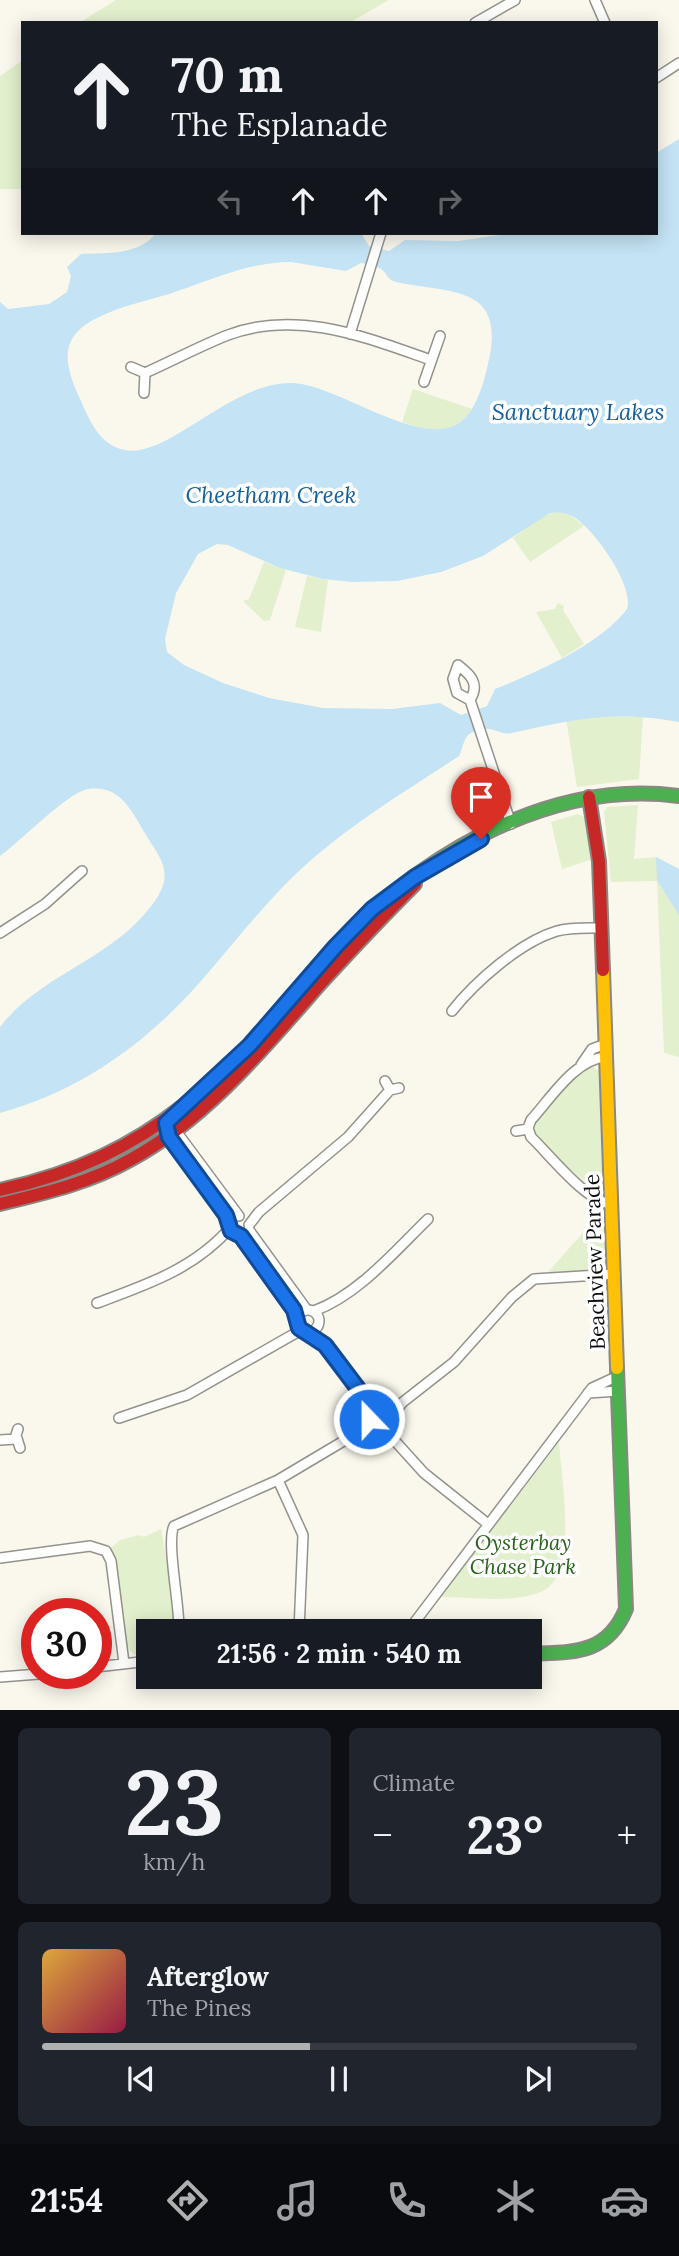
<!DOCTYPE html>
<meta charset="utf-8">
<style>
body{margin:0;font-family:Lora,serif;background:#20242c;color:#f1f3f6;height:100vh;display:flex;flex-direction:column;font-size:26px;white-space:nowrap}
*{box-sizing:border-box;margin:0}
p{font-size:23px;color:#9ea1a6}
.icon{flex:none;width:38px;height:38px;fill:none;stroke:currentColor;stroke-width:2;stroke-linecap:round;stroke-linejoin:round}
.map{position:relative;height:1710px;overflow:hidden}
.details{display:flex;flex-direction:column;gap:18px;padding:18px;background:#0d0f14;flex:1}
.details>*{flex:none}
.banner{position:absolute;left:21px;top:21px;width:637px;height:214px;border-radius:0px;box-shadow:0 4px 18px #0003;background:#171b24;color:#f1f3f6;overflow:hidden}
.speed{position:absolute;left:21px;top:1598px;display:flex;gap:14px;font-size:35px;font-weight:700;text-align:center}
.speed>*{display:grid;place-content:center;width:91px;height:91px;border-radius:50%;background:#171b24;box-shadow:0 4px 18px #0003;line-height:1}
.speed .limit{border:10px solid #d22;background:#fff;color:#111}
.pin{position:absolute;display:grid;place-items:center;width:60px;height:60px;color:#fff;margin:-72px -30px;border-radius:50% 50% 50% 0;rotate:-45deg;box-shadow:0 0 7px #0007}
.pin .icon{rotate:45deg}
.me{position:absolute;width:77px;margin:-38px;rotate:338deg;stroke-linejoin:round;filter:drop-shadow(0 0 5px #0008)}
.turn{display:flex;align-items:center;gap:24px;height:147px;padding:0 35px;font-size:32px}
.turn .icon{width:91px;height:91px;stroke-width:2.5}
.turn b{display:block;font-size:49px;line-height:60px}
.lanes{display:flex;align-items:center;height:66px;padding:0 35px;background:#0003;justify-content:center;gap:35px;direction:ltr}
.lanes .off{opacity:.35}
.big{font-size:52px;font-weight:700;line-height:1.1}
.details .card{flex:1;display:flex;flex-direction:column;justify-content:center;gap:10px;min-width:0;padding:0 24px;border-radius:10px;background:#20242c}
.details .dial{align-items:center;gap:0}
.dial b{font-size:91px;line-height:1}
.song{display:flex;align-items:center;gap:21px}
.cover{width:84px;height:84px;border-radius:10px;background:linear-gradient(135deg,hsl(40 70% 55%),hsl(340 70% 35%))}
.played{height:7px;border-radius:4px;background:linear-gradient(90deg,#afb0b0 45%,#363941 45%)}
.keys{display:flex;justify-content:space-around;direction:ltr}
.heat{display:flex;justify-content:space-between;align-items:center;font-size:38px;direction:ltr}
.details .tiles{flex:1;display:grid;gap:18px;grid-template-columns:1fr 1fr}
.card:last-child{grid-column:span 2}
.trip{position:absolute;left:136px;top:1619px;width:406px;height:70px;border-radius:0px;background:#171b24;box-shadow:0 4px 18px #0003;font-weight:700;line-height:70px;text-align:center}
.dock{display:flex;height:112px;justify-content:space-around;align-items:center;background:#090b0e;color:#9ea1a6}
.dock .icon{width:49px;height:49px}
.dock .on{color:#afb0b0}
.dock b{font-size:32px;color:#f1f3f6}
.map>svg:first-child{display:block}
.green{fill:#e2f0cd}
.water{fill:#c4e3f4;fill-rule:evenodd}
.lines{fill:none;stroke-linecap:round;stroke-linejoin:round}
.street-casing{stroke:#93928d;stroke-width:12}
.fast-casing{stroke:#898883;stroke-width:16}
.slow-casing{stroke:#898883;stroke-width:16}
.jam-casing{stroke:#898883;stroke-width:16}
.street{stroke:#fefefc;stroke-width:9}
.fast{stroke:#4caf50;stroke-width:12}
.slow{stroke:#ffc107;stroke-width:12}
.jam{stroke:#c62828;stroke-width:12}
.route-casing{stroke:#114b97;stroke-width:18}
.route{stroke:#1a73e8;stroke-width:12}
.labels{text-anchor:middle;stroke-width:7;stroke-linejoin:round;paint-order:stroke}
.street-label{font-size:21px;fill:#0b0b0b;stroke:#fff}
.park-label{font-size:21px;font-style:italic;fill:#29621b;stroke:#fff}
.water-label{font-size:23px;font-style:italic;fill:#14609d;stroke:#fff}
</style>
<div class="map">
<svg width="679" height="1710" viewBox="0 0 679 1710">
<rect width="100%" height="100%" fill="#faf8ed"/>
<path class="green" d="M 116,0 L 389,0 L 349,23 L 79,23 Z
M 23,60 L 23,189 L 0,189 L 0,76 Z
M 413,389 L 472,409 C 454,436 429,432 402,422 Z
M 555,512 L 569,514 L 584,526 L 530,562 L 513,538 L 543,516 Z
M 264,562 L 286,570 L 270,620 L 264,621 L 243,601 L 249,599 Z
M 307,576 L 328,580 L 321,632 L 295,627 Z
M 558,603 L 564,606 L 563,610 L 584,644 L 562,658 L 536,612 L 555,609 Z
M 597,716 L 643,717 L 639,779 L 577,787 L 566,719 Z
M 638,805 L 634,859 L 656,857 L 679,869 L 679,1057 L 664,1053 L 657,881 L 611,882 L 604,812 L 607,807 Z
M 578,814 L 588,819 L 593,859 L 562,869 L 551,822 Z
M 592,1066 L 600,1072 L 606,1179 L 603,1184 L 593,1188 L 531,1137 L 531,1120 L 586,1067 Z
M 598,1216 L 601,1227 L 608,1228 L 606,1265 L 594,1270 L 548,1272 Z
M 559,1442 C 561,1477 579,1574 543,1591 C 514,1604 471,1597 441,1597 Z
M 161,1529 L 174,1604 L 174,1631 L 149,1631 L 149,1656 C 136,1657 130,1655 126,1642 L 115,1557 L 111,1548 L 120,1540 L 139,1535 L 144,1537 Z"/>
<path class="water" d="M 679,139 L 679,722 C 613,710 575,719 512,733 C 497,736 492,722 471,733 C 463,737 463,749 459,756 C 403,793 349,825 300,870 C 266,902 238,938 208,973 C 152,1039 84,1090 0,1113 L 0,1027 C 42,973 111,960 152,905 C 177,872 160,859 143,830 C 130,808 119,785 88,789 C 67,793 22,840 0,856 L 0,302 L 8,309 L 49,304 L 67,292 L 71,276 L 67,267 L 81,254 C 106,253 140,255 156,233 L 361,233 L 369,246 L 389,251 L 405,240 L 458,241 L 513,233 L 656,233 L 656,153 ZM 291,262 L 346,271 L 361,263 C 367,264 376,265 381,269 C 388,274 387,280 396,282 C 452,294 507,284 488,364 C 484,382 478,404 465,418 C 428,456 341,385 293,383 C 231,381 168,459 125,450 C 101,446 90,422 81,401 C 73,384 62,359 71,341 C 77,329 88,322 99,317 C 121,306 146,301 169,294 C 209,281 248,262 291,262 ZM 550,513 C 558,512 565,512 572,516 C 593,527 635,586 627,609 C 600,645 535,673 495,689 L 487,706 L 461,715 L 440,703 L 392,709 L 323,708 L 269,698 L 223,683 L 184,665 L 167,652 L 165,639 L 176,593 L 198,554 L 217,544 L 228,545 L 280,568 L 323,579 L 352,582 L 397,581 L 441,572 L 483,556 Z
M 656,857 L 679,869 L 679,915 L 657,880 Z"/>
<g class="lines">
<defs>
<path id="street" d="M 595,0 L 605,23
M 475,23 L 515,0
M 656,78 L 679,63
M 350,334 L 381,233
M 131,367 L 145,373 L 144,393
M 145,373 C 172,361 200,346 228,335 C 297,309 365,337 431,360
M 424,382 L 440,336
M 470,700 L 457,693 L 453,679 L 458,665 C 471,675 480,684 470,700 L 511,824
M 0,933 L 45,904 L 82,871
M 452,1011 C 475,982 520,942 557,931 C 571,927 587,928 601,928
M 606,1057 C 575,1059 551,1098 531,1120 L 528,1128 L 531,1137 C 550,1155 587,1203 612,1204
M 581,1065 L 592,1049 L 606,1044
M 385,1081 L 390,1090 L 399,1088
M 173,1127 L 239,1216
M 516,1131 L 528,1129
M 168,1132 L 230,1222
M 249,1225 L 259,1212 L 348,1137 L 390,1090
M 249,1230 L 307,1310
M 241,1236 L 297,1317
M 97,1303 C 146,1285 194,1269 230,1228
M297 1321a11 11 0 1 1 22 0a11 11 0 1 1-22 0Z
M 314,1311 C 358,1295 395,1251 428,1219
M 309,1332 C 335,1350 359,1385 370,1414
M 588,1393 L 619,1391
M369 1419a10 10 0 1 1 20 0a10 10 0 1 1-20 0Z
M 119,1418 L 187,1395 L 301,1330
M 389,1418 L 403,1402 L 454,1362 L 512,1297 L 534,1279 L 615,1274
M 18,1429 L 16,1435 L 20,1448
M 379,1429 L 395,1441 L 424,1473 L 488,1524
M 0,1440 L 16,1439
M 278,1480 L 303,1535 L 299,1631
M 0,1558 L 90,1546 L 106,1551 L 111,1561 L 124,1663
M 179,1631 C 180,1607 166,1541 174,1526 L 278,1480 L 357,1433 L 376,1428
M 408,1631 L 592,1388 L 618,1376
M 96,1667 L 149,1661
M 0,1677 L 52,1673"/>
<path id="fast" d="M 325,959 C 409,861 546,778 679,796
M 530,1654 C 573,1652 607,1655 626,1609 L 617,1368"/>
<path id="slow" d="M 603,970 L 617,1368"/>
<path id="jam" d="M 589,797 L 599,861 L 603,970
M 0,1190 C 156,1156 225,1076 325,959
M 0,1204 C 45,1193 89,1183 130,1160 C 206,1119 264,1048 320,984 C 351,950 382,917 415,884"/>
</defs>
<use href="#street" class="street-casing"/>
<use href="#fast" class="fast-casing"/>
<use href="#slow" class="slow-casing"/>
<use href="#jam" class="jam-casing"/>
<use href="#street" class="street"/>
<use href="#fast" class="fast"/>
<use href="#slow" class="slow"/>
<use href="#jam" class="jam"/>
</g>
<g class="lines">
<defs>
<path id="route" d="M 369,1419 L 365,1398 L 325,1345 L 299,1328 L 294,1310 L 241,1236 L 231,1231 L 226,1215 L 169,1137 L 166,1123 L 250,1045 L 336,946 L 372,909 L 415,877 L 481,839"/>
</defs>
<use href="#route" class="route-casing"/>
<use href="#route" class="route"/>
</g>
<g class="labels">
<g class="street-label">
<text transform="translate(595 1262) rotate(-92)" y="7">Beachview Parade</text>
</g>
<g class="park-label">
<text x="523" y="1550">Oysterbay<tspan x="523" dy="24">Chase Park</tspan></text>
</g>
<g class="water-label">
<text x="578" y="420">Sanctuary Lakes</text>
<text x="271" y="503">Cheetham Creek</text>
</g>
</g>
</svg>
<div class="speed"><div class="limit">30</div></div>
<div class="pin" style="left:481px;top:839px;background:#d93025"><svg class="icon" aria-label="arrive" viewBox="0 0 24 24"><path d="M6 21V4h12l-3 4 3 4H6"/></svg></div>
<svg class="me" style="left:369px;top:1419px" viewBox="-20 -20 40 40"><circle r="17" fill="#1a73e8" stroke="#fff" stroke-width="3"/><path d="M0-11L8 9 0 5-8 9z" fill="#fff"/></svg>
<div class="trip">21:56 · 2 min · 540 m</div>
<div class="banner">
<div class="turn"><svg class="icon" aria-label="ahead" viewBox="0 0 24 24"><path d="M12 20V5M6 11l6-6 6 6"/></svg><div><b>70 m</b>The Esplanade</div></div>
<div class="lanes"><svg class="icon off" aria-label="left" viewBox="0 0 24 24"><path d="M17 20v-9H6M10 6l-5 5 5 5"/></svg><svg class="icon" aria-label="ahead" viewBox="0 0 24 24"><path d="M12 20V5M6 11l6-6 6 6"/></svg><svg class="icon" aria-label="ahead" viewBox="0 0 24 24"><path d="M12 20V5M6 11l6-6 6 6"/></svg><svg class="icon off" aria-label="right" viewBox="0 0 24 24"><path d="M7 20v-9h11M14 6l5 5-5 5"/></svg></div>
</div>
</div>
<section class="details">
<div class="tiles">
<div class="card dial"><b>23</b><p>km/h</p></div>
<div class="card"><p>Climate</p>
<div class="heat"><a>−</a><b class="big">23°</b><a>+</a></div>
</div>
<div class="card">
<div class="song"><i class="cover"></i><div><b>Afterglow</b><p>The Pines</p></div></div>
<div class="played"></div>
<div class="keys"><svg class="icon" aria-label="previous" viewBox="0 0 24 24"><path d="M18 5L8 12l10 7zM5 5v14"/></svg><svg class="icon" aria-label="pause" viewBox="0 0 24 24"><path d="M8 5v14M16 5v14"/></svg><svg class="icon" aria-label="next" viewBox="0 0 24 24"><path d="M6 5l10 7-10 7zM19 5v14"/></svg></div>
</div>
</div>
</section>
<nav class="dock">
<b>21:54</b>
<svg class="icon on" aria-label="directions" viewBox="0 0 24 24"><path d="M12 3l9 9-9 9-9-9zM9 14v-3h6M13 9l2 2-2 2"/></svg>
<svg class="icon" aria-label="music" viewBox="0 0 24 24"><path d="M9 18V5l10-2v13"/><circle cx="6" cy="18" r="3"/><circle cx="16" cy="16" r="3"/></svg>
<svg class="icon" aria-label="phone" viewBox="0 0 24 24"><path d="M5 4h4l2 5-3 2q2 4 5 5l2-3 5 2v4C11 20 4 13 5 4z"/></svg>
<svg class="icon" aria-label="climate" viewBox="0 0 24 24"><path d="M12 3v18M4 7l16 10M4 17L20 7"/></svg>
<svg class="icon" aria-label="car" viewBox="0 0 24 24"><path d="M5 17H2v-5l4-1 3-4h7l3 4 3 1v5h-3M9 17h6M6 11h13"/><circle cx="7" cy="17" r="2"/><circle cx="17" cy="17" r="2"/></svg>
</nav>
